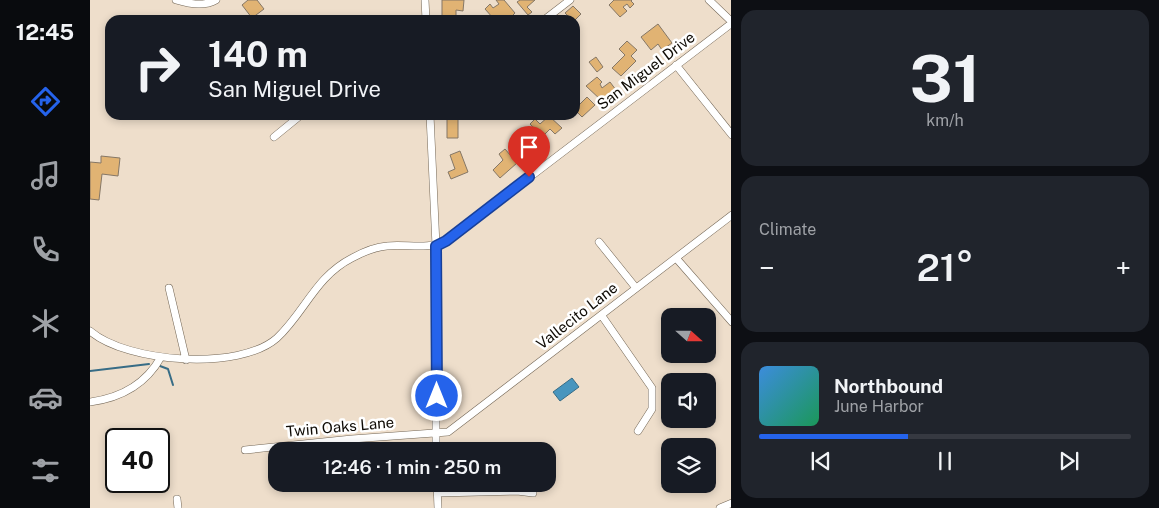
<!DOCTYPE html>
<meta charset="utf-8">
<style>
body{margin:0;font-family:"Public Sans",sans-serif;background:#20242c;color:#f1f3f6;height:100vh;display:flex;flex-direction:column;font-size:19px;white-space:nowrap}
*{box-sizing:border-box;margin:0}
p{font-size:16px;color:#9ea1a6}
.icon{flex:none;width:28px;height:28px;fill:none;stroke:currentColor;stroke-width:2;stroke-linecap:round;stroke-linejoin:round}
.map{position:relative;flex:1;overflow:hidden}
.drawer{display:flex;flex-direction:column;gap:10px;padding:10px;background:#0d0f14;width:428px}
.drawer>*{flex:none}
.banner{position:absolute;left:15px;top:15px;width:475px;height:105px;border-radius:15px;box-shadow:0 2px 8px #0003;background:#171b24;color:#f1f3f6;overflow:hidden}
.needle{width:32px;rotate:111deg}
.fabs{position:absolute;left:571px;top:308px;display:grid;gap:10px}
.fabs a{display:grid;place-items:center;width:55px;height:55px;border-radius:10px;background:#171b24;box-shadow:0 2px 8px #0003;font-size:25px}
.speed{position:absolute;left:15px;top:428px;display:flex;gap:10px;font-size:25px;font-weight:700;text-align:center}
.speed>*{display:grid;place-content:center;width:65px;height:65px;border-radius:50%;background:#171b24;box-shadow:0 2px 8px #0003;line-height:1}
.speed .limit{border:2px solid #111;border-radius:8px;background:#fff;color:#111}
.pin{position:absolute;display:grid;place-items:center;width:42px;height:42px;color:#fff;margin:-51px -21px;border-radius:50% 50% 50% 0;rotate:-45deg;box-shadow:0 0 5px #0007}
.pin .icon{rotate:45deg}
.me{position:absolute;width:55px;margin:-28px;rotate:0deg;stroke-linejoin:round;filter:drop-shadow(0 0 4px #0008)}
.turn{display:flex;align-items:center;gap:18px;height:105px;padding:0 20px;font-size:22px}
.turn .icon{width:65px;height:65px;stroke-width:2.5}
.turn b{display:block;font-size:35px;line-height:42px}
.big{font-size:38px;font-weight:600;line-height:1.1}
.drawer .card{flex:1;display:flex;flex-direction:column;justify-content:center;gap:8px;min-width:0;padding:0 18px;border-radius:15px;background:#20242c}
.drawer .dial{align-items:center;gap:0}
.dial b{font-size:65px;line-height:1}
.song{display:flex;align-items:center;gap:15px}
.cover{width:60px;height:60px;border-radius:8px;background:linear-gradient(135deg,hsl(210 70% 55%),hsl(150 70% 35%))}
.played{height:5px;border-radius:2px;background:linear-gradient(90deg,#2563eb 40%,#363941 40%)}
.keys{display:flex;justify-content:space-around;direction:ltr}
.heat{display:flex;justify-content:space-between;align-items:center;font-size:28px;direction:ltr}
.trip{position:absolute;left:178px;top:442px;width:288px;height:50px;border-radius:15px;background:#171b24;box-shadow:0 2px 8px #0003;font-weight:600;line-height:50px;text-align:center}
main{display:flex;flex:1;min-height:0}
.tab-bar{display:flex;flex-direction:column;width:90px;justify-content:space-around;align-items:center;background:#090b0e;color:#9ea1a6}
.tab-bar .icon{width:35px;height:35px}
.tab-bar .on{color:#2563eb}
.tab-bar b{font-size:22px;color:#f1f3f6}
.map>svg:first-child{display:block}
.water{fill:#4895be;stroke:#376c86}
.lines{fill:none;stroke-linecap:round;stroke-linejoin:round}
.stream{stroke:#376c86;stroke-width:2}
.building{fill:#e1b373;stroke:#857766}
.minor-casing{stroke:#746756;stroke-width:8}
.minor{stroke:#fff;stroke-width:7}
.route-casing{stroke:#184099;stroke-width:12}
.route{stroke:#2563eb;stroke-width:9}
.labels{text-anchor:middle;stroke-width:5;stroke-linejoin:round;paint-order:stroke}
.street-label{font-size:15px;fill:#0f0b05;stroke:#fff}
</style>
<main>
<nav class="tab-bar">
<b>12:45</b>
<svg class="icon on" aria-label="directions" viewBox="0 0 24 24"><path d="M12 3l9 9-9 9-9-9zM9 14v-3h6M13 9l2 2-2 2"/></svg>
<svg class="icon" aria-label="music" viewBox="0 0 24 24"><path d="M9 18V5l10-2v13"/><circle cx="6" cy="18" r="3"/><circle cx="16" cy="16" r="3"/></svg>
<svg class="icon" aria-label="phone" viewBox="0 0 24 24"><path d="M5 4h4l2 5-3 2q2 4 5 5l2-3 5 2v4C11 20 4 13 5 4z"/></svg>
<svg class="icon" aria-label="climate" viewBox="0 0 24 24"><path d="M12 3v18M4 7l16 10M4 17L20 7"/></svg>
<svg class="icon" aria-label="car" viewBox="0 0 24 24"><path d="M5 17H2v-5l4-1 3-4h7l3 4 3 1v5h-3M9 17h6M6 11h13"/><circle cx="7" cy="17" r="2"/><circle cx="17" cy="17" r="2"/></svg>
<svg class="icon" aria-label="filters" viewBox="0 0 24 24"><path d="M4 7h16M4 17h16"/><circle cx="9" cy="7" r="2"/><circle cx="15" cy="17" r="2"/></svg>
</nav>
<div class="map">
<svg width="642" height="508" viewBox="0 0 642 508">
<rect width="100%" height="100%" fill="#eedecb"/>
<path class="water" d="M 482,378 L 489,387 L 470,401 L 463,392 Z"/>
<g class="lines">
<path class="stream" d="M 70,366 L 78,369 L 83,385
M 0,371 L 59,364"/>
</g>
<path class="building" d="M 158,0 L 167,0 L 174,9 L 162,18 L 152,5 Z
M 352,0 L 374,0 L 373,11 L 366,10 L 366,19 L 352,18 Z
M 406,0 L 414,0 L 425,13 L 420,18 L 422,20 L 401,20 L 403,18 L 395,9 L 400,4 L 403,8 L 409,4 Z
M 430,0 L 445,0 L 437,7 L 442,12 L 438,15 L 427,2 Z
M 524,0 L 542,0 L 541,1 L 544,4 L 540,8 L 537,4 L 533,7 L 537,11 L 530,17 L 519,5 Z
M 483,6 L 491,14 L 485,20 L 482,20 L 475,13 Z
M 568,24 L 582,43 L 572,50 L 568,44 L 561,50 L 551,37 Z
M 537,41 L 547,50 L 541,56 L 546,61 L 531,76 L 522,68 L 535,55 L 529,49 Z
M 506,57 L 513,67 L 507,72 L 499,62 Z
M 507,77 L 512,82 L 510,84 L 512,88 L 520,82 L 526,90 L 512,101 L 496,86 Z
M 497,97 L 505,105 L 492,117 L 485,110 L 485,106 L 486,104 L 488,106 Z
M 359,115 L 368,115 L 368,138 L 357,138 L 357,116 Z
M 459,116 L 472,128 L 465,134 L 460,129 L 452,137 L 440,124 L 445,119 L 450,124 Z
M 439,133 L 449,145 L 432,159 L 424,149 L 437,139 L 435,137 Z
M 415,149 L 427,163 L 410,178 L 403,170 L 413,160 L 409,154 Z
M 370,151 L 378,172 L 361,179 L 358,172 L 365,169 L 360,155 Z
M 11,156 L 30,158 L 28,176 L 12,174 L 9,200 L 0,199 L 0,162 L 11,163 Z"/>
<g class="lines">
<defs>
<path id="minor" d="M 86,0 C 99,4 114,7 126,0
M 335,0 L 336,20
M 619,0 L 642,22
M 454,20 L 480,0
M 586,65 L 642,135
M 340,115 L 346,246 L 346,451
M 184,137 L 211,115
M 509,242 L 546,288
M 586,258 L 642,322
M 79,288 L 96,360
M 512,316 L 562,388 L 562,409 L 548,431
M 0,331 C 37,363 150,371 187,338 C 215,312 225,277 262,258 C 273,252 284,247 297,246 C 317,244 338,250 356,241 L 642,23
M 0,402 C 30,398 56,384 71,357
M 155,450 L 262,439 L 358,432 L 642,215
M 347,484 L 348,508
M 348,493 L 427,491 L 443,493
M 87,499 L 88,508
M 630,508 L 642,503"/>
</defs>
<use href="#minor" class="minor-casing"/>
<use href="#minor" class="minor"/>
</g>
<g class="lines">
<defs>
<path id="route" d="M 347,396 L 346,246 L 356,241 L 439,177"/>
</defs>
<use href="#route" class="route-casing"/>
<use href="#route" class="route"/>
</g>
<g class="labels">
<g class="street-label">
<text transform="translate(556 71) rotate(-37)" y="5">San Miguel Drive</text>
<text transform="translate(487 316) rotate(-38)" y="5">Vallecito Lane</text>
<text transform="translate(250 427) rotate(-5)" y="5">Twin Oaks Lane</text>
</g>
</g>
</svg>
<div class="fabs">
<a><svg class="needle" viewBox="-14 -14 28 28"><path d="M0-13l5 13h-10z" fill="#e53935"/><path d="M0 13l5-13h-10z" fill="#9ea1a6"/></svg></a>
<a><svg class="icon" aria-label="sound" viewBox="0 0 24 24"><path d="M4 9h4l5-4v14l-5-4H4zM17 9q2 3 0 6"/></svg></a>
<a><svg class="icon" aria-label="layers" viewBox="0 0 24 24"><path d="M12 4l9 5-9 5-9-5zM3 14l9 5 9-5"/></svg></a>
</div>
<div class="speed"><div class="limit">40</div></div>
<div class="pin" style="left:439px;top:177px;background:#d93025"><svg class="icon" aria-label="arrive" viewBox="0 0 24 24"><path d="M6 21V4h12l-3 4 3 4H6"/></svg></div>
<svg class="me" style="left:347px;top:396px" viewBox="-20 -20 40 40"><circle r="17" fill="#2563eb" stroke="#fff" stroke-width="3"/><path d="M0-11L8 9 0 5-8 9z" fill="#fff"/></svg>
<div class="trip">12:46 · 1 min · 250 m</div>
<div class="banner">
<div class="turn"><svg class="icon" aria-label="right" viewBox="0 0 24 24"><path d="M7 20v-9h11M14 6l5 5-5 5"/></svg><div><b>140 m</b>San Miguel Drive</div></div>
</div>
</div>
<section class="drawer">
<div class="card dial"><b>31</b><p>km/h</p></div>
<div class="card"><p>Climate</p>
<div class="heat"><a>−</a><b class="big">21°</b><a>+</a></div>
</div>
<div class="card">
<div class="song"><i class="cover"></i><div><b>Northbound</b><p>June Harbor</p></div></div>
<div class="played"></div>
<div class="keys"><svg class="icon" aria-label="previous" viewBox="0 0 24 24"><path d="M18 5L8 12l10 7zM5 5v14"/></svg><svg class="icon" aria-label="pause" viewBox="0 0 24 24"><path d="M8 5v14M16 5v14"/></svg><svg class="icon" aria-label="next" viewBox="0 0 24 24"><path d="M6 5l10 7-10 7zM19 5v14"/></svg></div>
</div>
</section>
</main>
